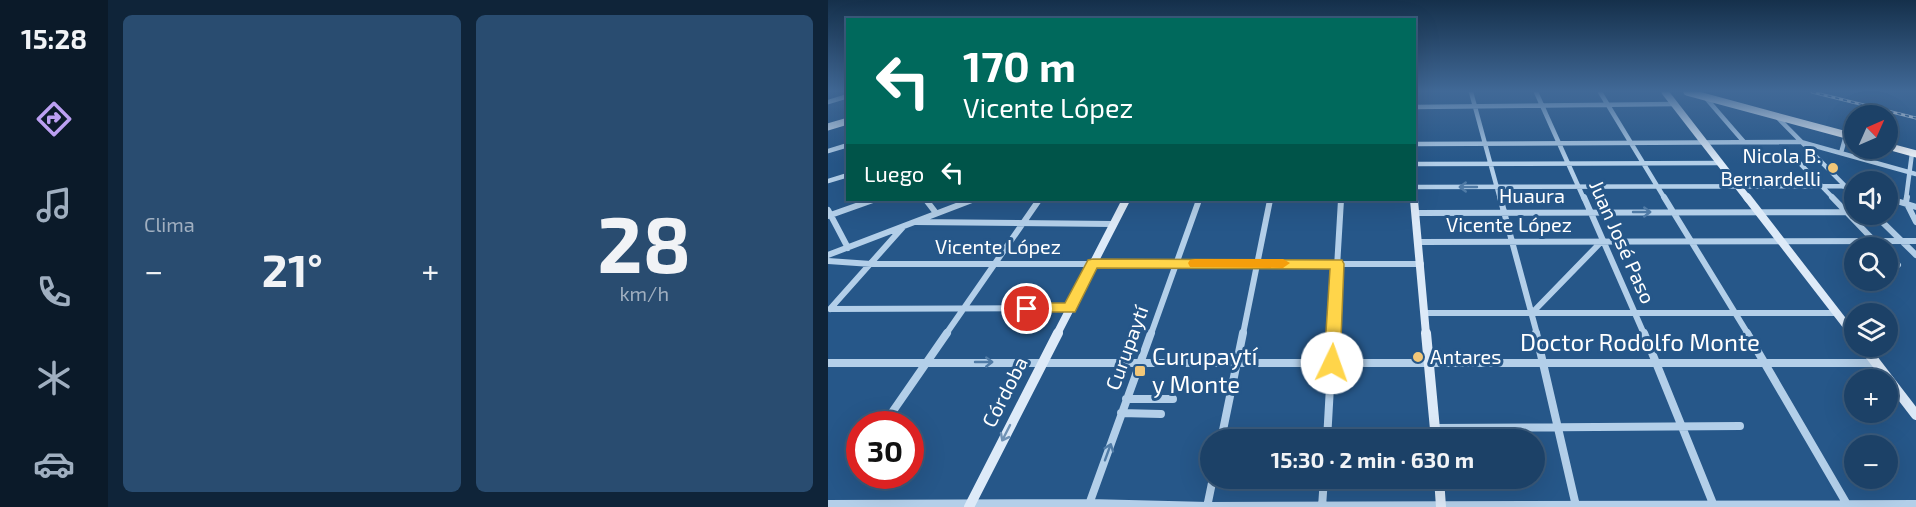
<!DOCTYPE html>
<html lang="es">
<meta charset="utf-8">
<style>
body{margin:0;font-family:"Exo 2",sans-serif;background:#294c70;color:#f1f3f6;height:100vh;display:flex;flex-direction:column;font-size:22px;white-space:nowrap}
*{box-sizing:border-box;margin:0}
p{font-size:20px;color:#a0afc0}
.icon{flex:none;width:33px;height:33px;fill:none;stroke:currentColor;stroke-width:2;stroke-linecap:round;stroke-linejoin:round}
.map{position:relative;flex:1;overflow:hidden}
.details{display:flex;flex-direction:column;gap:15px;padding:15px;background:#0f2439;width:720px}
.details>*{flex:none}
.guide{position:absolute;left:18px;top:18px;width:570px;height:183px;border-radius:0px;box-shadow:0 6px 24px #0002,0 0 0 2px #3a5a7b;background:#00695c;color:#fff;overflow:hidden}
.needle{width:39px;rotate:45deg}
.buttons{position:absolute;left:1016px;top:105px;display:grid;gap:12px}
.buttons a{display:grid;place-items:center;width:54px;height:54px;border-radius:50%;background:#1c4167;box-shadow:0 6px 24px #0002,0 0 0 2px #3a5a7b;font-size:30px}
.speed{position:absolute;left:18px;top:411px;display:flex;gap:12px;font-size:30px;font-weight:700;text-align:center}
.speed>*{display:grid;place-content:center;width:78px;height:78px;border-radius:50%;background:#1c4167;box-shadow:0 6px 24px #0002,0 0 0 2px #3a5a7b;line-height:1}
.speed .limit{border:9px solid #d22;background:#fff;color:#111}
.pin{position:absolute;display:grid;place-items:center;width:51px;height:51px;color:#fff;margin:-26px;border:3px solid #fff;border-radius:50%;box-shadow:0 2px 6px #0007}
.me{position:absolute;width:66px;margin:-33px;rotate:3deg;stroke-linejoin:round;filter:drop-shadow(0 0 4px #0008)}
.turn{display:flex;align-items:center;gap:21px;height:126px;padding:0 18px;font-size:27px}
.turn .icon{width:78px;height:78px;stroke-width:2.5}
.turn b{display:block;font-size:42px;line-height:51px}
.then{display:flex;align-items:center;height:57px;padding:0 18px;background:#0003;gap:12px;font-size:22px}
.big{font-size:45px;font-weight:700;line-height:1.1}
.details .card{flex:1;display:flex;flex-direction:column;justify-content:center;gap:9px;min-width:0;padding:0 21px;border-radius:9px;background:#294c70}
.details .dial{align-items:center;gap:0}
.dial b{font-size:78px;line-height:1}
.heat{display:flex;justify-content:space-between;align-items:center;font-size:33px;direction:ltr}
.details .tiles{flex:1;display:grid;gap:15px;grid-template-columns:repeat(2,1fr)}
.trip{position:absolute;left:372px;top:429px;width:345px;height:60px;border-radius:30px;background:#1c4167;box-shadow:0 6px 24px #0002,0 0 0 2px #3a5a7b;font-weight:700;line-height:60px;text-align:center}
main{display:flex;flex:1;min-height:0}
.dock{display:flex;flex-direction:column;width:108px;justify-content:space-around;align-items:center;background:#0b1a29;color:#a0afc0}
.dock .icon{width:42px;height:42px}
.dock .active{color:#bca0f2}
.dock b{font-size:27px;color:#f1f3f6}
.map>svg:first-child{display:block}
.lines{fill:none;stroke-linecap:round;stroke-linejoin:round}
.street-far2{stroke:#b3cfe9;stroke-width:4.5}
.street-far1{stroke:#b3cfe9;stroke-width:6}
.street{stroke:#b3cfe9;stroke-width:8}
.secondary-far2{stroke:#ddeaf8;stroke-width:7}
.secondary-far1{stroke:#ddeaf8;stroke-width:8}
.secondary{stroke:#ddeaf8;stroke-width:10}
.primary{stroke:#f6fafe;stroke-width:7}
.rail-casing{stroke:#fff;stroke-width:3}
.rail{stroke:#265789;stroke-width:1.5;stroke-dasharray:4;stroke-linecap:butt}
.oneway{stroke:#507ba6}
.oneway2{stroke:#6f92b5}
.route{fill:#ffd54a;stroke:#a68a30;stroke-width:1.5}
.slow{fill:#f59e0b}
.poi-dot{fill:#f2c778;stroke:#265789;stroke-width:2}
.labels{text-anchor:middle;stroke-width:6;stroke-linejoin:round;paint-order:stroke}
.poi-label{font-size:20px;fill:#fff;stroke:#265789;text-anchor:end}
.street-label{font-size:20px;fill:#fff;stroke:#265789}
.near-street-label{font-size:24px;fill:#fff;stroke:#265789}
.near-poi-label{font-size:24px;fill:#fff;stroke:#265789;text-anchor:start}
</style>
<main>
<nav class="dock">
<b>15:28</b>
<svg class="icon active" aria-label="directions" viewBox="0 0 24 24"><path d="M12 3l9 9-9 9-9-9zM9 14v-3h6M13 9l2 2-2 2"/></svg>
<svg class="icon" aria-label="music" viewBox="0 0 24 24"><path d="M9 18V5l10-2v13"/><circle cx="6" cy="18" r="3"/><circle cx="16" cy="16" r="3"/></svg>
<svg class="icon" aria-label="phone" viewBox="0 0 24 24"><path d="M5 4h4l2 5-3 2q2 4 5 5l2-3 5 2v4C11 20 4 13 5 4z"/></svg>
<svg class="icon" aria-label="climate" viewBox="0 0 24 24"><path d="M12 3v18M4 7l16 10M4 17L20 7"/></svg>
<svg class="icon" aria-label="car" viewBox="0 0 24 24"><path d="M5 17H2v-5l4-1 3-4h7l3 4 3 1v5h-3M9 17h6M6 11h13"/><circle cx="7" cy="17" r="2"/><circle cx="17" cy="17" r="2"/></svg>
</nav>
<section class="details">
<div class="tiles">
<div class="card"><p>Clima</p>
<div class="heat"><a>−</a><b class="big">21°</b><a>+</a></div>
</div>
<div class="card dial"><b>28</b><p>km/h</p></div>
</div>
</section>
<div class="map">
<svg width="1088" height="507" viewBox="0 0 1088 507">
<rect width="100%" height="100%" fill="#265789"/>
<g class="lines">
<path class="street-far2" d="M 643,92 L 672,199
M 708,92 L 756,199
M 772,92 L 837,199
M 877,97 L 916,142
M 0,102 L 20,96
M 586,107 L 846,104
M 949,117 L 1026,195
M 586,144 L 973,142 L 1088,174
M 0,151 L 20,145
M 1013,153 L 1018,135
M 963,154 L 1006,199
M 586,164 L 891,163
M 0,181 L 20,175
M 586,187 L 1013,186 L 1026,189
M 1078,199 L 1084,153"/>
<path class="street-far1" d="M 672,197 L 709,334
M 756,197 L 816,334
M 836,197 L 920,334
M 1004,197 L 1053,248
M 1079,197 L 1078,202 L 1088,222
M 1059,198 L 1088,207
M 98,200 L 108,213
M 0,210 L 20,248
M 588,213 L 1019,212
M 1046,214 L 1088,255
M 0,216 L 45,200
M 87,222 L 285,224
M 591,242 L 1088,241
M 1059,253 L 1070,265
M 0,255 L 144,200
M 0,261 L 43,264 L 593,264
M 2,309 L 75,227
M 3,309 L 242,308
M 597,313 L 1009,313
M 704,313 L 774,241
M 118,334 L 211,200
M 323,334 L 371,200
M 415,334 L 442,200
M 505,334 L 513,200"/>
<path class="street" d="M 708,333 L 748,506
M 816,333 L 886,506
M 919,333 L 1020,506
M 0,363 L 1047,363
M 298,399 L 345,399
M 293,413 L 333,414
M 56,424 L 119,333
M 607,428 L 912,426
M 393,440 L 415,333
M 499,440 L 505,333
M 0,504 L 261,503 L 380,506 L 1088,504
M 260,507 L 323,333
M 379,507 L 385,478
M 494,507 L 496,478"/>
<path class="secondary-far2" d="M 837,92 L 920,199
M 0,127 L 20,121"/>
<path class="secondary-far1" d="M 919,197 L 1025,334
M 586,200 L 598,334
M 229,334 L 298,200"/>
<path class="secondary" d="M 598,333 L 608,440
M 1024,333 L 1026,335
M 1035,346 L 1088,415
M 611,478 L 613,507
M 141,507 L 230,333"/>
<path class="primary" d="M 859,92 L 1026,137
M 1059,146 L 1088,154"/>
<defs>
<path id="rail" d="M 984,92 L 1088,118"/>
</defs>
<use href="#rail" class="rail-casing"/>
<use href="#rail" class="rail"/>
</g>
<defs><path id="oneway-shaft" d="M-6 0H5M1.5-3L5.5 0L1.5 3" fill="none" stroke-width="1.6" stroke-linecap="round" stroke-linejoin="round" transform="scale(1.5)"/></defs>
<g class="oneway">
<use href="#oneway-shaft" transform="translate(640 187) rotate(180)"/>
<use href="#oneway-shaft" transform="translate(814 212)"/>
<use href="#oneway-shaft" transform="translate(156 362)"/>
<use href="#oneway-shaft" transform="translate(280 452) rotate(-70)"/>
</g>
<use class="oneway2" href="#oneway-shaft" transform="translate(178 433) rotate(117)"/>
<linearGradient id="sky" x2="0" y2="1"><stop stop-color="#15304b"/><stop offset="0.56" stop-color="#416997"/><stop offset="1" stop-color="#416997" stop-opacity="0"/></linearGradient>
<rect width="1088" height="163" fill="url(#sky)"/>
<path class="route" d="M 265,259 L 514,260 L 516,264 L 512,363 L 510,368 L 504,370 L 498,368 L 496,363 L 502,269 L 269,268 L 247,312 L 194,312 L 192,309 L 194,305 L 199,303 L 237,303 L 260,260 Z"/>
<path class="slow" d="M 367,259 L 455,259 L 462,263 L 455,268 L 362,267 L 360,263 L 362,260 Z"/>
<g class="poi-dot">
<circle cx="1005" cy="168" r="6"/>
<circle cx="590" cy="357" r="6"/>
<rect x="306" y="365" width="12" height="12" rx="3"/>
</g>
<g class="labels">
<g class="poi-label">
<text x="993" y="163">Nicola B.<tspan x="993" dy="23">Bernardelli</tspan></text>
<text x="602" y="364" text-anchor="start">Antares</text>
</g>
<g class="street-label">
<text x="704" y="203">Huaura</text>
<text x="681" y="232">Vicente López</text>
<text transform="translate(794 242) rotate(66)" y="7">Juan José Paso</text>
<text x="170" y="254">Vicente López</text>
<text transform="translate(299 348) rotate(-70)" y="7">Curupaytí</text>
<text transform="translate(177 392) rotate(-63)" y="7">Córdoba</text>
</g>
<g class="near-street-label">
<text x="812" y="351">Doctor Rodolfo Monte</text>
</g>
<g class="near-poi-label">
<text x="324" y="365">Curupaytí<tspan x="324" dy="28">y Monte</tspan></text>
</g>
</g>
</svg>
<div class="buttons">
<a><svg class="needle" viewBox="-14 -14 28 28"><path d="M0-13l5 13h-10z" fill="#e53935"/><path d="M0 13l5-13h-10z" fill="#a0afc0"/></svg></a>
<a><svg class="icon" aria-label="sound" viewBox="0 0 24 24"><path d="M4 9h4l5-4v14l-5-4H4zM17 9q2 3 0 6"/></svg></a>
<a><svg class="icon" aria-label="search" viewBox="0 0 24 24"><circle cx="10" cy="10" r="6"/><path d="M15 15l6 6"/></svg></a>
<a><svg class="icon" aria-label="layers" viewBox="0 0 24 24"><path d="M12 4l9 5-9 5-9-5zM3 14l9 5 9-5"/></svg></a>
<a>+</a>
<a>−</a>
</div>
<div class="speed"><div class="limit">30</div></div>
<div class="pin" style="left:199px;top:309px;background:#d93025"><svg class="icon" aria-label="arrive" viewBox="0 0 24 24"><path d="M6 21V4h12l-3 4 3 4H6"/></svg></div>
<svg class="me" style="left:504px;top:363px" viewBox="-20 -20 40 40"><circle r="19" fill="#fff"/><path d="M0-13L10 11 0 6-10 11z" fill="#ffd54a"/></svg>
<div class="trip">15:30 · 2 min · 630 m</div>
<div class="guide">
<div class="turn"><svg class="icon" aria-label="left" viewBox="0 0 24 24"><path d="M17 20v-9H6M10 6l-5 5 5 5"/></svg><div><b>170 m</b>Vicente López</div></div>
<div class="then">Luego<svg class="icon" aria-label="left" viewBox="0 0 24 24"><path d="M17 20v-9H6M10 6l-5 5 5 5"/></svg></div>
</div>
</div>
</main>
